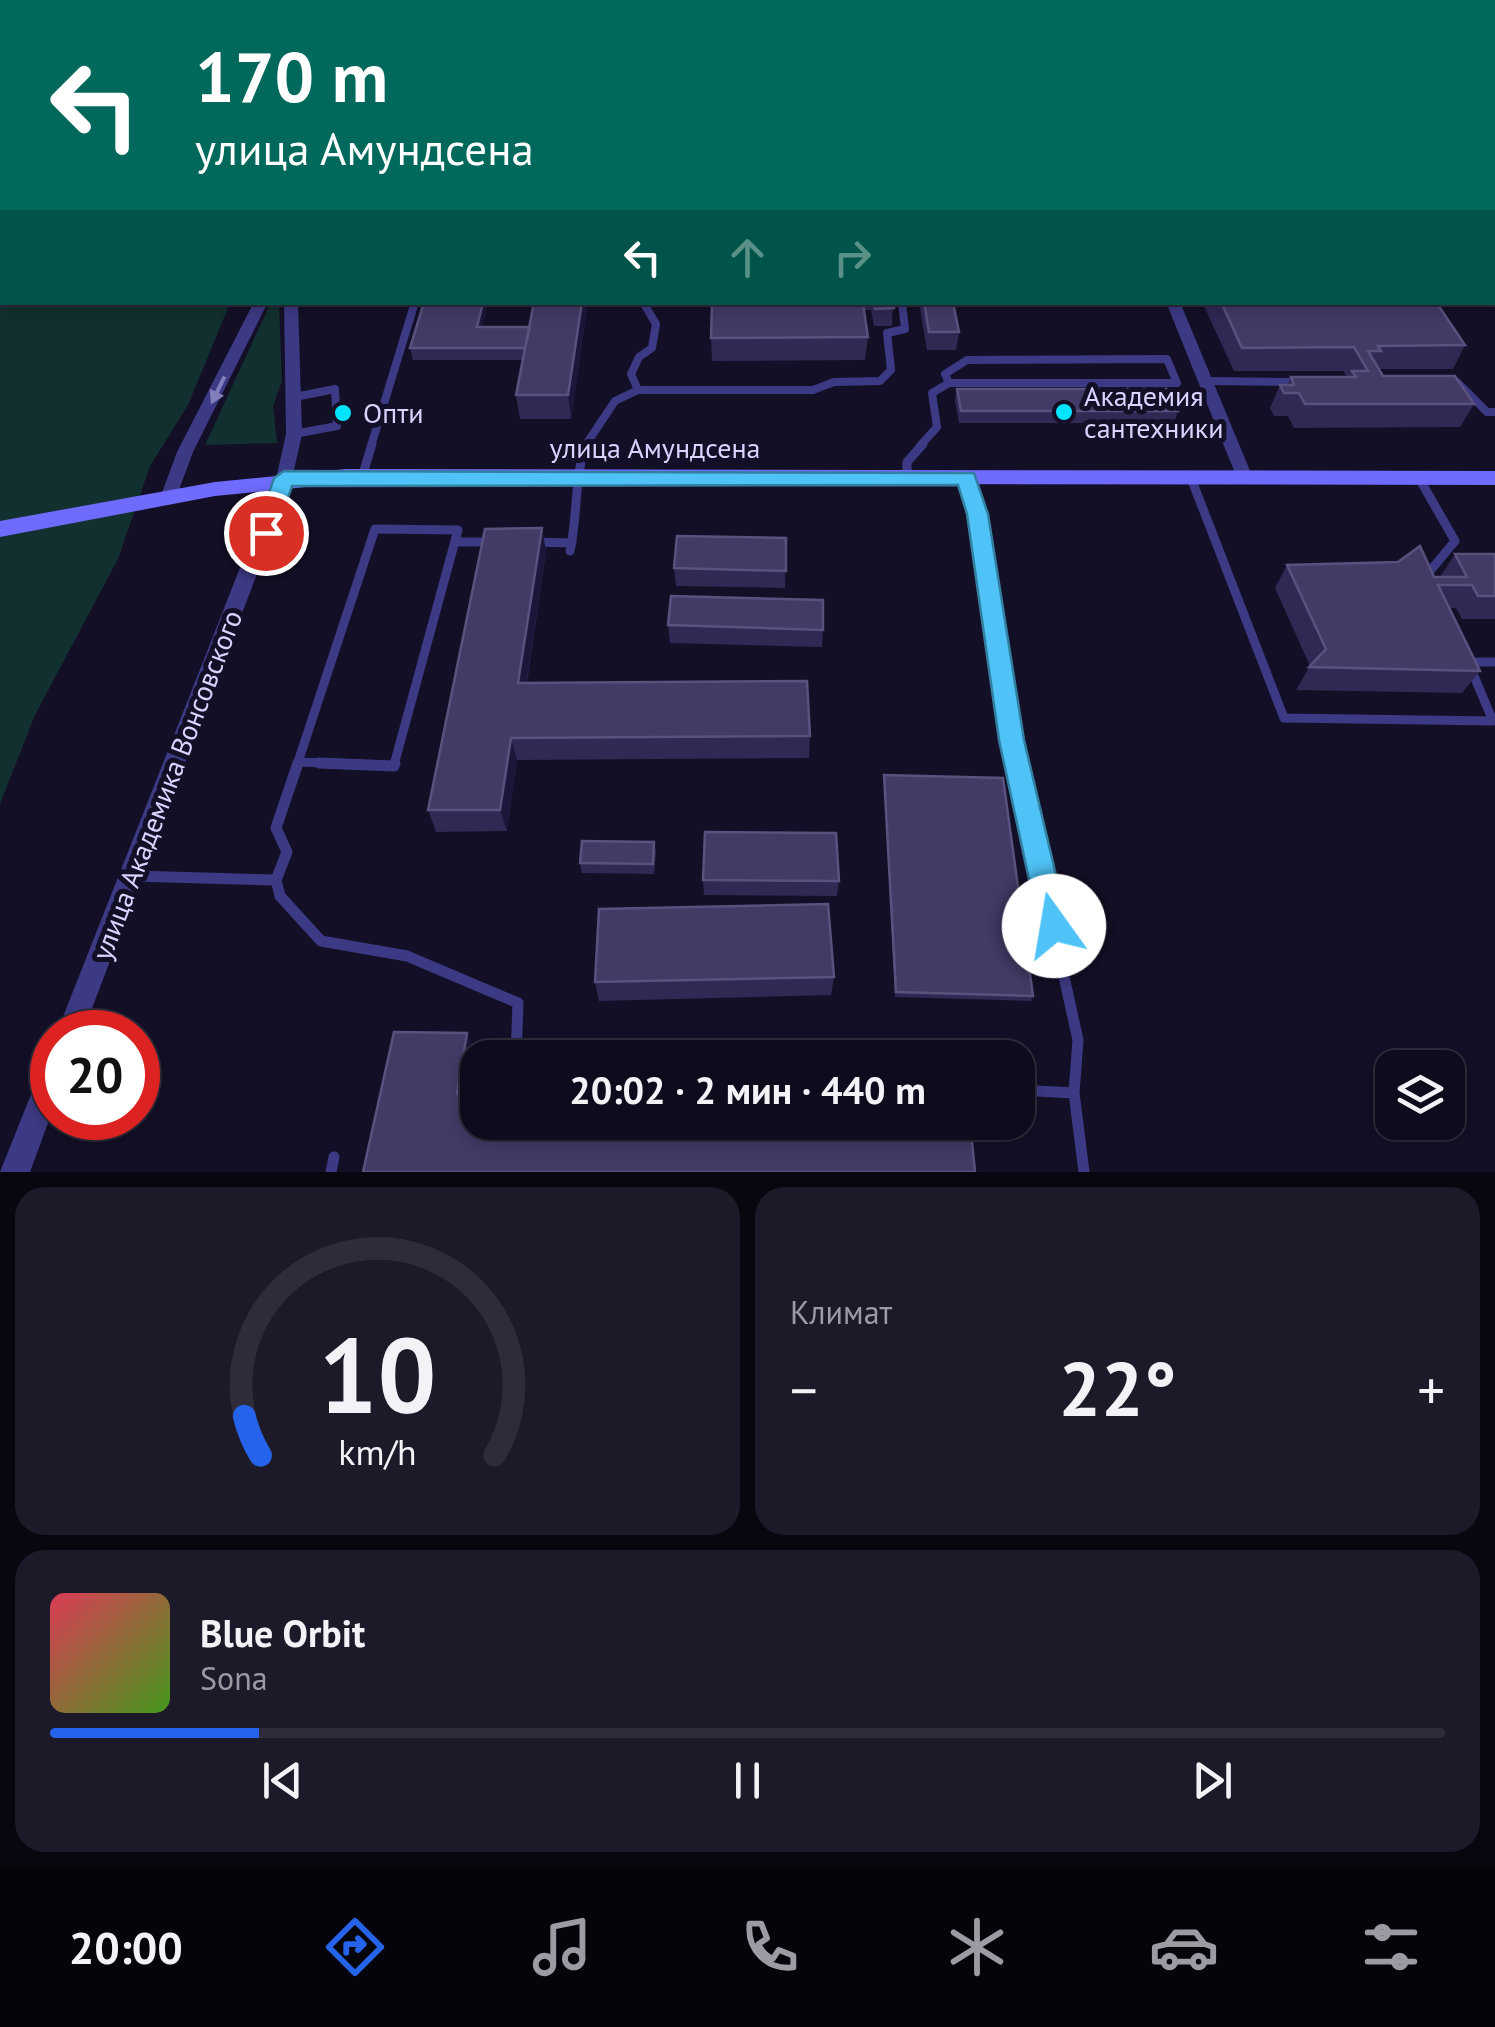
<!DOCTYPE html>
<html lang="ru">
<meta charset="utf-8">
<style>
body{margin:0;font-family:"PT Sans",sans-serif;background:#1c1929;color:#f1f3f6;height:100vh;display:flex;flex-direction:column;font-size:38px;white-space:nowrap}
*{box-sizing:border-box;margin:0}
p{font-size:32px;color:#9b9ba3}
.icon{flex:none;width:55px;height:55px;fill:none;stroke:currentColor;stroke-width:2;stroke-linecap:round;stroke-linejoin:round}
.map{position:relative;height:1172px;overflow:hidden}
.panel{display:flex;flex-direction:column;gap:15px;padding:15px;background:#08060f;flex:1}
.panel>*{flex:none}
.banner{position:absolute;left:0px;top:0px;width:1495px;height:305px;box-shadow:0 5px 15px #0003,0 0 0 2px #2e2b3b;background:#00695c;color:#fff;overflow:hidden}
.fabs{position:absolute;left:1375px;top:1050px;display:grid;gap:20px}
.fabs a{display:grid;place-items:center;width:90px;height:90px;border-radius:20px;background:#0e0b1c;box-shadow:0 5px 15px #0003,0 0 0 2px #2e2b3b;font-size:50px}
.speed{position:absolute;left:30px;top:1010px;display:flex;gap:20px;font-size:50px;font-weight:700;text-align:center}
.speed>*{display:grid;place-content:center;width:130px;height:130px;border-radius:50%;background:#0e0b1c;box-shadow:0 5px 15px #0003,0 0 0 2px #2e2b3b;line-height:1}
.speed .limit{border:15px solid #d22;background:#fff;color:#111}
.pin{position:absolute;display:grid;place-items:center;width:85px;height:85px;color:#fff;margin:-42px;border:5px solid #fff;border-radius:50%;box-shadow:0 2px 10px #0007}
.me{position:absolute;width:110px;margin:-55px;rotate:347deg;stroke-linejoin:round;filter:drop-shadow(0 0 8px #0008)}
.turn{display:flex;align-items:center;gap:35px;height:210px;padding:0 30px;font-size:45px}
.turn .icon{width:130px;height:130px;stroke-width:2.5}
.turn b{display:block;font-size:70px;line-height:85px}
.lanes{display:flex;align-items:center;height:95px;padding:0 30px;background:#0003;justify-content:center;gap:50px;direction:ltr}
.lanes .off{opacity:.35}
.big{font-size:75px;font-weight:700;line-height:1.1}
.panel .widget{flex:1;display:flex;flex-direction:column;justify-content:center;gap:15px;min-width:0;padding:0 35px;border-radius:30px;background:#1c1929}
.panel .dial{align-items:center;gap:0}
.dial svg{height:260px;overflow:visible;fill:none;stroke:#2e2b3b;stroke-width:7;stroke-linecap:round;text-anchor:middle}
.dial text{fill:#f1f3f6;stroke:none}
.song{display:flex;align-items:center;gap:30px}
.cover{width:120px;height:120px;border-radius:15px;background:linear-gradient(135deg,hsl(350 70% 55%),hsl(100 70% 35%))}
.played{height:10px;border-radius:5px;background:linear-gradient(90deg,#2563eb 15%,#2e2b3b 15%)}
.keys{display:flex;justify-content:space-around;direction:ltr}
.heat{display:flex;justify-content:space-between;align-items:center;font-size:55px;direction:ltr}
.panel .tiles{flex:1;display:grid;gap:15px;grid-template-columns:1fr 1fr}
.widget:last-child{grid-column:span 2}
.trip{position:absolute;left:460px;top:1040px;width:575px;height:100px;border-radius:30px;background:#0e0b1c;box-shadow:0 5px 15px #0003,0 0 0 2px #2e2b3b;font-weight:700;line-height:100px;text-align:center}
.dock{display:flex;height:160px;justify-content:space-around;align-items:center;background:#06040b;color:#9b9ba3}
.dock .icon{width:70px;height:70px}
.dock .selected{color:#2563eb}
.dock b{font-size:45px;color:#f1f3f6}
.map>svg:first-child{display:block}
.green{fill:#12302f}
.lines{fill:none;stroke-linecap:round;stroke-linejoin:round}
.service-far3{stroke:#3d3a85;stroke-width:5}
.service-far2{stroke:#3d3a85;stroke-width:8}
.service-far1{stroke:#3d3a85;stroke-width:9}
.service{stroke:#3d3a85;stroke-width:11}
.minor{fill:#3d3a85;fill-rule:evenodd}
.tertiary{fill:#3d3a85;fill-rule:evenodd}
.secondary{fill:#6f6bff;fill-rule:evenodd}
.wall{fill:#312854}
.shaded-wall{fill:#1d163a}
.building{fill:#433a66;stroke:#5a527e;stroke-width:2.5}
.oneway{fill:#837fbc}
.route{fill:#4fc3f7;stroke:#337fa1;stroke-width:2.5}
.poi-dot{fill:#00e5ff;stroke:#130f26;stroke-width:4}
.labels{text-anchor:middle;stroke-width:10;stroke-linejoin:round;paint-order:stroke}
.poi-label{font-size:28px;fill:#d9d4ff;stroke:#130f26;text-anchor:start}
.street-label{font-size:28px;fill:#d9d4ff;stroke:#130f26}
</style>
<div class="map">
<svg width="1495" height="1172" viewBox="0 0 1495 1172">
<rect width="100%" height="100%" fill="#130f26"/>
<path class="green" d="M 0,153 L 2,302 L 230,303 L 188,405 L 150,466 L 118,559 L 35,715 L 0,804 Z
M 271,302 L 279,303 L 282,381 L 273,406 L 277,443 L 205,445 Z"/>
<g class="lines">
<path class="service-far3" d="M 129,2 L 142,0
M 0,67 L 2,72"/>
<path class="service-far2" d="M 1167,359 L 1177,383 L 949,383 L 945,374 L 967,360 Z
M 1205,381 L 1297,382
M 1458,383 L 1487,412 L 1495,412
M 638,390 L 631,374 L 639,357 L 652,348 L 656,324 L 643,302
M 294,434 L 337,426 L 335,389 L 295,397
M 371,446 L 415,302
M 585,446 L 615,401 L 638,390 L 813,390 L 834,382 L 880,381 L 891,370 L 887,333 L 905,329 L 902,302
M 920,446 L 937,427 L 932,393 L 949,383"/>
<path class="service-far1" d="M 362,477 L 372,444
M 907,478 L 907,462 L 923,444
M 967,478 L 977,514 L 1017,765
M 1191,478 L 1284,718 L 1493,721 L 1468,662 L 1495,662
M 1419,478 L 1455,541 L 1426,576
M 455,542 L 494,542
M 534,542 L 572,543
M 570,551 C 578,515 574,478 586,444
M 298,762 L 381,765
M 298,762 L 375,529 L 458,530 L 394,765"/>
<path class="service" d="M 298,763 L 276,828 L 287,852 L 276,880 L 280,896 L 321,941 L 407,956 L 518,1003 L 516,1058
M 319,763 L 394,766 L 395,763
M 1017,763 L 1078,1040 L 1074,1093 L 1084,1172
M 133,876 L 276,880
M 1018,1090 L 1074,1093
M 331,1172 L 334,1157"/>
<path class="minor" d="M 254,302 L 268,302 L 193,452 L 176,498 L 168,504 L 162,502 L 160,498 L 177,452 Z
M 284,302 L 298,302 L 302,434 L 292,479 L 284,484 L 276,479 L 286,434 Z
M 1166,302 L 1180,302 L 1253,478 L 1251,482 L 1239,482 L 1237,478 Z"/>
<path class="tertiary" d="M 284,473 L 293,479 L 83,1032 L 57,1032 L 275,479 Z
M 52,1063 L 52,1112 L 30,1172 L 0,1172 L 42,1067 Z"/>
<path class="secondary" d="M 346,469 L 1495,471 L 1495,485 L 346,483 L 215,496 L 0,537 L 0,521 L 215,482 Z"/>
</g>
<path class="wall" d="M 1152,0 L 1277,0 L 1278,2 L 1153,2 Z
M 1306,0 L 1465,0 L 1467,1 L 1305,2 Z
M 1492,33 L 1495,33 L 1495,63 L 1492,63 Z
M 1492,236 L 1495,236 L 1495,271 L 1492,271 Z
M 424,302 L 488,302 L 482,327 L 530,327 L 588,302 L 571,419 L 520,419 L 516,395 L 523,360 L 413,360 L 410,348 Z
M 819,302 L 893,302 L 892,326 L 874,326 L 871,310 L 864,310 L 868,337 L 865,360 L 712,361 L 711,338 L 819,304 Z
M 919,302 L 953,302 L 959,332 L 956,350 L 927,350 Z
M 1202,302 L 1436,302 L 1465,345 L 1453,369 L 1379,369 L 1383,376 L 1474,404 L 1460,427 L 1294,428 L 1288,416 L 1274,416 L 1270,408 L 1280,385 L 1287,385 L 1291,377 L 1347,377 L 1343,371 L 1234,371 Z
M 957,389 L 1178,411 L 1174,423 L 959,423 L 955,400 Z
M 542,528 L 546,552 L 527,683 L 810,736 L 809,758 L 517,760 L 507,831 L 436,832 L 428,810 Z
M 786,538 L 785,588 L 676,586 L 674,568 Z
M 1455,554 L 1495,554 L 1495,619 L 1462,619 L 1456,608 L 1449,608 L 1480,671 L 1462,693 L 1296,690 L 1310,666 L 1275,588 L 1287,565 L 1440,577 Z
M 668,625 L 823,630 L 822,647 L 670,643 Z
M 884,775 L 1033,996 L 1031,1001 L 895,997 Z
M 654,842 L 656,852 L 654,874 L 582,873 L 580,863 Z
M 703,880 L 839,881 L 837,896 L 704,895 Z
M 834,977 L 831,995 L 599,1001 L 595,982 Z"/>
<path class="shaded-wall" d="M 52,0 L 81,0 L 82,2 L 53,2 Z
M 483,302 L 488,302 L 479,338 L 477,327 Z
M 582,302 L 588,302 L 571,419 L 568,395 Z
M 542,528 L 546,552 L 523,705 L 518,683 Z
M 511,738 L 517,760 L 507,831 L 500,810 Z
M 467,1033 L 476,1051 L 465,1110 L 457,1094 Z"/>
<path class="building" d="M 0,0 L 13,0 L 15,2 L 2,2 L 2,8 L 0,9 Z
M 194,0 L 220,0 L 218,2 L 192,2 Z
M 417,0 L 430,0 L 429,2 L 416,2 Z
M 456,0 L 479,0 L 478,2 L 455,2 Z
M 557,0 L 810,0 L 810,2 L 556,2 Z
M 908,0 L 975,0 L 976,2 L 908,2 Z
M 1011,0 L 1116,0 L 1117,2 L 1012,2 Z
M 1169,0 L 1277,0 L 1278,2 L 1170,2 Z
M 1317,0 L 1465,0 L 1467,1 L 1319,2 Z
M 1492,33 L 1495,33 L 1495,47 L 1492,47 Z
M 1492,236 L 1495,236 L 1495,254 L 1492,252 Z
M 424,302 L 483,302 L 477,327 L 530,327 L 525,348 L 410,348 Z
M 534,302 L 582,302 L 568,395 L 516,395 Z
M 874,302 L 893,302 L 894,308 L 875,309 Z
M 924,302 L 953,302 L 959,332 L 929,332 Z
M 1221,302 L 1436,302 L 1465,345 L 1378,346 L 1381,351 L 1368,351 L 1383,376 L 1455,376 L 1474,404 L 1305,404 L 1299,393 L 1284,393 L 1280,385 L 1294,385 L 1291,377 L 1356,377 L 1352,371 L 1368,371 L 1354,347 L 1242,348 Z
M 863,304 L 868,337 L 711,338 L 712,305 Z
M 957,389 L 1170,389 L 1178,411 L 961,411 Z
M 542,528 L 518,683 L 807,681 L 810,736 L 511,738 L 500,810 L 428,810 L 485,529 Z
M 677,536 L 786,538 L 786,571 L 674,568 Z
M 1420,546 L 1434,577 L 1467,577 L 1455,554 L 1495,554 L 1495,596 L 1478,596 L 1472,585 L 1438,585 L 1480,671 L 1309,667 L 1326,649 L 1287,565 L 1398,562 Z
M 671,596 L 823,600 L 823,630 L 668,625 Z
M 884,775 L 1003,778 L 1033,996 L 896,992 Z
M 705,832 L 836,833 L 839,881 L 703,880 Z
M 582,841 L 654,842 L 653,864 L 580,863 Z
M 828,904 L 834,977 L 595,982 L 599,909 Z
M 394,1032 L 467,1033 L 457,1094 L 478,1094 L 478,1122 L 970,1122 L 975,1172 L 363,1172 Z"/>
<defs><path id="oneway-solid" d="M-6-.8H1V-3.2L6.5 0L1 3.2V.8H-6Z" transform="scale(2.5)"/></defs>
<use class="oneway" href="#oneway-solid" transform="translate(218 390) rotate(116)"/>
<path class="route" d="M 284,471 L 974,473 L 988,514 L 1024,740 L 1068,926 L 1064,936 L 1054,940 L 1044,936 L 1039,926 L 999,740 L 967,514 L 958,485 L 292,486 L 274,538 L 259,538 L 255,533 L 274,478 Z"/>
<g class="poi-dot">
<circle cx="1064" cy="412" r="10"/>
<circle cx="343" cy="413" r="10"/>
</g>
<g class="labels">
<g class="poi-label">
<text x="1084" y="406">Академия<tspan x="1084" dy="32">сантехники</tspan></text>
<text x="363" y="423">Опти</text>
</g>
<g class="street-label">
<text x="655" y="458">улица Амундсена</text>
<text transform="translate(167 785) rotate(-69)" y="10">улица Академика Вонсовского</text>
</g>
</g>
</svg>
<div class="fabs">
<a><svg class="icon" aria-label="layers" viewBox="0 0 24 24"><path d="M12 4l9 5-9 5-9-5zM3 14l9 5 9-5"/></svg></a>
</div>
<div class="speed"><div class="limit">20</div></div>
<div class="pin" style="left:266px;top:533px;background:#d93025"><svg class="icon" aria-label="arrive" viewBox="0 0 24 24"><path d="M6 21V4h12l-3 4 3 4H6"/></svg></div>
<svg class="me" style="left:1054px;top:926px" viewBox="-20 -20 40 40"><circle r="19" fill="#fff"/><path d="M0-13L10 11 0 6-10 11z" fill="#4fc3f7"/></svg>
<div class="trip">20:02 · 2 мин · 440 m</div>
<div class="banner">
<div class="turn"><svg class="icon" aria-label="left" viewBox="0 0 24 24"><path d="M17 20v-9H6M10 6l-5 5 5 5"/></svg><div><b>170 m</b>улица Амундсена</div></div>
<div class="lanes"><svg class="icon" aria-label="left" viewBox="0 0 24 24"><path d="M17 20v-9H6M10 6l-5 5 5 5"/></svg><svg class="icon off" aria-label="ahead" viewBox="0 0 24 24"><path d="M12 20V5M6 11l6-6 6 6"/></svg><svg class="icon off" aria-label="right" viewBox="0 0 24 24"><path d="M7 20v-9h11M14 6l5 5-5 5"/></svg></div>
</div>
</div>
<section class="panel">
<div class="tiles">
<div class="widget dial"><svg viewBox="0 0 100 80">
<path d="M14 69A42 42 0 1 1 86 69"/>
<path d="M14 69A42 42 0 0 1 9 57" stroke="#2563eb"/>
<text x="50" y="56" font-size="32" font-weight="700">10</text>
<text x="50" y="72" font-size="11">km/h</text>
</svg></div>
<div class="widget"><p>Климат</p>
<div class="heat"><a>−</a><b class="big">22°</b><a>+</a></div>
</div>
<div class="widget">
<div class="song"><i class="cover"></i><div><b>Blue Orbit</b><p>Sona</p></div></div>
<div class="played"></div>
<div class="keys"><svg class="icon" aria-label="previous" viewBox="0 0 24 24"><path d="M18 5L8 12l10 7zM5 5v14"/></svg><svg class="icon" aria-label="pause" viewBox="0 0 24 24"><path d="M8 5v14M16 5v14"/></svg><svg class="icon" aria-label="next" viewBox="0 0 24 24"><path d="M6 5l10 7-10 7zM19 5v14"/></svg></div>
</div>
</div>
</section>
<nav class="dock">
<b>20:00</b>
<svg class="icon selected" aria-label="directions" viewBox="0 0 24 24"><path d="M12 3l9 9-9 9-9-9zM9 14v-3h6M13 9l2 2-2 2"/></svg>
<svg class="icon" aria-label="music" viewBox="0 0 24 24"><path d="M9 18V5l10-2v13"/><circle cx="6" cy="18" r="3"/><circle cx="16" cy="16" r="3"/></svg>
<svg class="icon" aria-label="phone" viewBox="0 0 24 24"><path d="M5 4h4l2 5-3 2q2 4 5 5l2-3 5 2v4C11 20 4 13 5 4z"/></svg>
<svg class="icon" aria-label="climate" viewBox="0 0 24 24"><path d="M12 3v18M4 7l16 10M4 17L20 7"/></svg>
<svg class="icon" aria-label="car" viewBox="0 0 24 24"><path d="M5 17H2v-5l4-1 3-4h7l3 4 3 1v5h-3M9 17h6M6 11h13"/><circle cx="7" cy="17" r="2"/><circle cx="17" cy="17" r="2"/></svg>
<svg class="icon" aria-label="filters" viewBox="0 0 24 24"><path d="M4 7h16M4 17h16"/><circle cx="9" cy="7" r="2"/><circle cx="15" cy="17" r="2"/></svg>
</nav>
